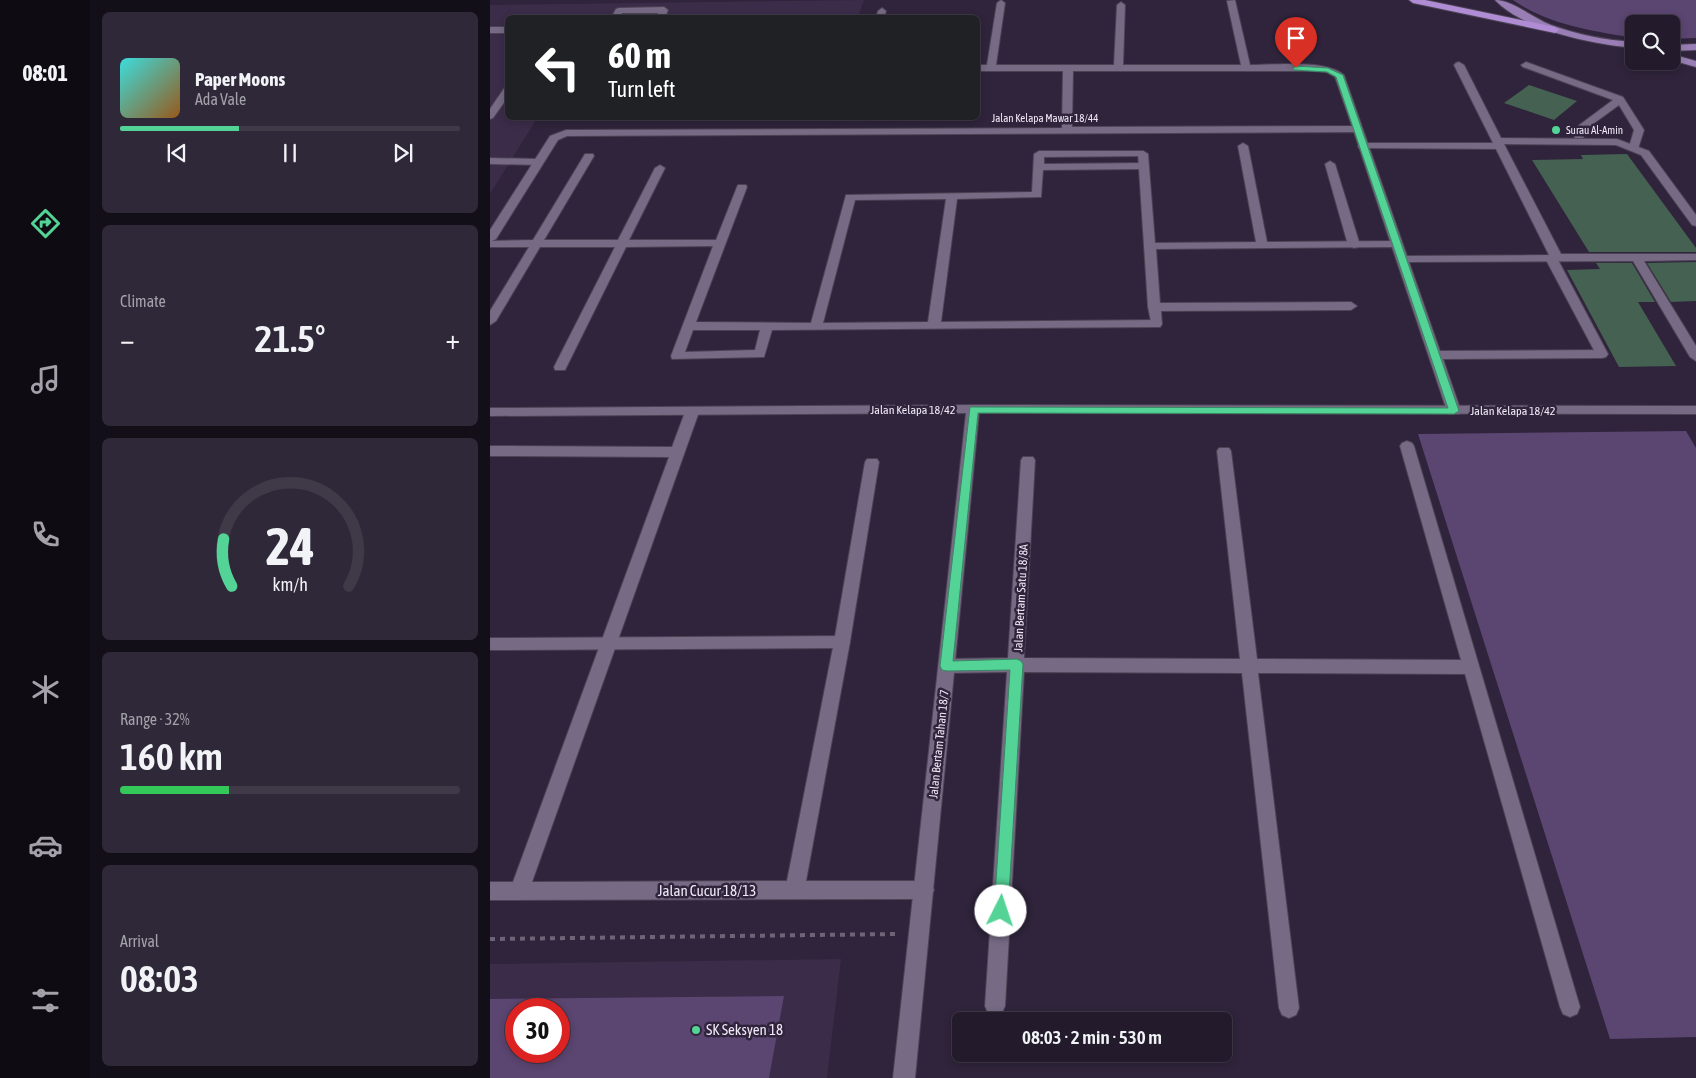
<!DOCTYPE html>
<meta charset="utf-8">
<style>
body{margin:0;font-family:"Asap Condensed",sans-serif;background:#2f2838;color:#f1f3f6;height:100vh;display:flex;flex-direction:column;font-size:19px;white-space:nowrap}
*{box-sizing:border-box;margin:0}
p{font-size:16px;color:#a3a1a9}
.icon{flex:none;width:28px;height:28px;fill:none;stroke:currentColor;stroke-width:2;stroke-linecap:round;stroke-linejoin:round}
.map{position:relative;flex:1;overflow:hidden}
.details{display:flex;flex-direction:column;gap:12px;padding:12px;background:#130f18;width:400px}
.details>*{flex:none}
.guide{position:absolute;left:15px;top:15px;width:475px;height:105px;border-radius:8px;box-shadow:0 2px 8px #0003,0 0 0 1px #403948;background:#202124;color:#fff;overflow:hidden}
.tools{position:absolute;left:1135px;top:15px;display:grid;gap:10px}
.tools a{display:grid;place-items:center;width:55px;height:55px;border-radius:8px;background:#231b2c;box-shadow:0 2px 8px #0003,0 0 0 1px #403948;font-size:25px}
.speed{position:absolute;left:15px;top:998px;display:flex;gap:10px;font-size:25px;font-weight:700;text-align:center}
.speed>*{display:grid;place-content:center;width:65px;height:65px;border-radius:50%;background:#231b2c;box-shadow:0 2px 8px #0003,0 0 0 1px #403948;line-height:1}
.speed .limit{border:8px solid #d22;background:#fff;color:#111}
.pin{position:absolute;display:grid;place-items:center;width:42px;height:42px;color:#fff;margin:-51px -21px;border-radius:50% 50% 50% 0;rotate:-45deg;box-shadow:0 0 5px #0007}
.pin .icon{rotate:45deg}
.me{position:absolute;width:55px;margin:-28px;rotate:4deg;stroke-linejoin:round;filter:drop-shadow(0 0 4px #0008)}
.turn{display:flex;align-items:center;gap:18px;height:105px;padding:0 20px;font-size:22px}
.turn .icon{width:65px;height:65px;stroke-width:2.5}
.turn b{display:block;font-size:35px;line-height:42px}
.big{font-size:38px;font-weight:600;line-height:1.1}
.details .widget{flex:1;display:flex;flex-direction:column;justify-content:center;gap:8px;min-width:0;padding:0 18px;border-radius:8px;background:#2f2838}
.details .dial{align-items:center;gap:0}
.dial svg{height:130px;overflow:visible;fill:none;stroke:#403948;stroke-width:7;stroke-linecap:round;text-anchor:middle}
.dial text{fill:#f1f3f6;stroke:none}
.song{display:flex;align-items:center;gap:15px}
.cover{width:60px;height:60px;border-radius:8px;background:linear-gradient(135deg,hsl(180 70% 55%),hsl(30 70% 35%))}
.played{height:5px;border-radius:2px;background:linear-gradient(90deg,#53d396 35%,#403948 35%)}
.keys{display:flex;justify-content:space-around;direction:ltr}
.heat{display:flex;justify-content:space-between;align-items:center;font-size:28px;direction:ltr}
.charge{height:8px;border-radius:4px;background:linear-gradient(90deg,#34c759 32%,#403948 0)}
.trip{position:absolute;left:462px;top:1012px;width:280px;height:50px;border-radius:8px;background:#231b2c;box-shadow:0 2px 8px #0003,0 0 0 1px #403948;font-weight:600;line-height:50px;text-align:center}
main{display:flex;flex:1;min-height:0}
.dock{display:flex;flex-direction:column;width:90px;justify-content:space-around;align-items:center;background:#0e0b12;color:#a3a1a9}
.dock .icon{width:35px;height:35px}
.dock .selected{color:#53d396}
.dock b{font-size:22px;color:#f1f3f6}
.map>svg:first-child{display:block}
.built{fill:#3b2c49;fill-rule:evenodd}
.green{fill:#5b4571;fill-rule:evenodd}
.building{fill:#446151}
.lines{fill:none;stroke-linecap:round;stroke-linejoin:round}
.service-casing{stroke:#4b4254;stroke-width:2}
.minor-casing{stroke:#4b4254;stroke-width:2}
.tertiary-casing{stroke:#4b4254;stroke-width:2}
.primary-casing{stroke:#4b4254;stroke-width:2}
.motorway-casing{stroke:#4b4254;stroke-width:2}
.path{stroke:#6e6478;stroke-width:4;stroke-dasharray:5 5;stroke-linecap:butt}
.service{fill:#766a84;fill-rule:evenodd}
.minor{fill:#766a84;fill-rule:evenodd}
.tertiary{fill:#766a84;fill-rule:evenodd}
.primary{fill:#997eb5;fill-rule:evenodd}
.motorway{fill:#b08cd5;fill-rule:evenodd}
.route{fill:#53d396;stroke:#368962}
.poi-dot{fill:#53d396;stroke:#2f243b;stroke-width:2}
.labels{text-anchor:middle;stroke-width:5;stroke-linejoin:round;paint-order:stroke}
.far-street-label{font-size:11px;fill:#efe8f7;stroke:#2f243b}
.far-poi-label{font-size:11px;fill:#efe8f7;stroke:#2f243b;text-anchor:start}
.street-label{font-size:12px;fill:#efe8f7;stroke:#2f243b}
.near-street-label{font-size:15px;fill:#efe8f7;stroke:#2f243b}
.near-poi-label{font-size:15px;fill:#efe8f7;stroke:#2f243b;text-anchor:start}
</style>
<main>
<nav class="dock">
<b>08:01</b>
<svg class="icon selected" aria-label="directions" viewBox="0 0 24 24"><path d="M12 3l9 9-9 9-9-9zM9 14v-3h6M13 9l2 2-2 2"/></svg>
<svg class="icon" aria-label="music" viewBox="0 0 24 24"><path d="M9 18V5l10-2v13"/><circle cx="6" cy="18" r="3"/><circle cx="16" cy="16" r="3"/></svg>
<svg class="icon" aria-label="phone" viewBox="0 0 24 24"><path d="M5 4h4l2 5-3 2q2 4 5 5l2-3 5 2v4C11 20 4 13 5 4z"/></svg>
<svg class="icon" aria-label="climate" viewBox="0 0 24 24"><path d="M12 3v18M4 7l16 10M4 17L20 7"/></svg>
<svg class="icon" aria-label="car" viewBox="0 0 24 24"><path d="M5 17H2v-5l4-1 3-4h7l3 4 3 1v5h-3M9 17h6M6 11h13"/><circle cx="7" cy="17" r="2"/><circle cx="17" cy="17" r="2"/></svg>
<svg class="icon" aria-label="filters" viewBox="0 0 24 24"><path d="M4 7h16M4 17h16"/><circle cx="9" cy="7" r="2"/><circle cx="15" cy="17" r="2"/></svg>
</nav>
<section class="details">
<div class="widget">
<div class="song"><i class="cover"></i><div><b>Paper Moons</b><p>Ada Vale</p></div></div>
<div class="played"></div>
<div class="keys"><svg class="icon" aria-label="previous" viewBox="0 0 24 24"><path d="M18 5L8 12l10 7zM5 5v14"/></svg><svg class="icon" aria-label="pause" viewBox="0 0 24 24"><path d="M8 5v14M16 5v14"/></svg><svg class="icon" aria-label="next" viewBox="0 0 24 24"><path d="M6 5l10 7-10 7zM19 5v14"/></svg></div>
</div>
<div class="widget"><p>Climate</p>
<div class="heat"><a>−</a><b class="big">21.5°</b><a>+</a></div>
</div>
<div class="widget dial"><svg viewBox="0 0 100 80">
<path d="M14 69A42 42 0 1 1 86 69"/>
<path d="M14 69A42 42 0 0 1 9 40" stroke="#53d396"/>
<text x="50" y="56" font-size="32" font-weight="700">24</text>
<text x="50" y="72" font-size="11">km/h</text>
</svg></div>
<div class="widget"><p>Range · 32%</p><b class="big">160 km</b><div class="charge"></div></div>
<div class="widget"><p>Arrival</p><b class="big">08:03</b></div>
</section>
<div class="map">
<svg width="1206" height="1078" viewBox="0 0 1206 1078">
<rect width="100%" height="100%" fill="#2f243b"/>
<path class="built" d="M 374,0 L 368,17 L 18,18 L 18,118 L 334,118 L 334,119 L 46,120 L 0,194 L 0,5 Z
M 351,959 L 337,1078 L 0,1078 L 0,964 ZM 26,1009 L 69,1009 L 69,1051 L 26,1051 Z"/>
<path class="green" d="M 1023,0 L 1206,0 L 1206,38 L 1181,39 L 1181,24 L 1144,24 L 1144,38 C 1103,31 1058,25 1023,0 Z
M 1196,431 L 1206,448 L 1206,1037 L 1120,1039 L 928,434 Z
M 294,996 L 279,1078 L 0,1078 L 0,999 ZM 26,1009 L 69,1009 L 69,1051 L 26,1051 Z"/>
<path class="building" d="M 1039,85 L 1087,101 L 1064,120 L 1014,103 Z
M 1137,154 L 1206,248 L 1206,252 L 1099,252 L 1042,160 L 1093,159 L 1091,155 Z
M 1206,262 L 1206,301 L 1181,302 L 1157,263 Z
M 1106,263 L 1142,263 L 1165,302 L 1148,302 L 1186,366 L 1129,367 L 1077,270 L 1110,269 Z"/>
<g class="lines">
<defs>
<path id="service" d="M 174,7 L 178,10 L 175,18 L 166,18 L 168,13 L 132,13 L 130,18 L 121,18 L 126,9 L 129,8 Z
M 0,27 L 18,27 L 18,33 L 0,33 Z
M 1036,62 L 1133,97 L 1154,130 L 1148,149 L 1144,150 L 1139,147 L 1144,130 L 1129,105 L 1096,129 L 1093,138 L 1085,138 L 1084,136 L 1088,126 L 1123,100 L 1033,67 L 1031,65 Z
M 18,86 L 18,97 L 3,118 L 0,119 L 0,109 L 15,87 Z
M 873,143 L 1010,143 L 1015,146 L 1010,149 L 869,148 L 868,146 Z
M 549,151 L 653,151 L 658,154 L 657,156 L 554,157 L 554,164 L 654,163 L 659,166 L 654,169 L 553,170 L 551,197 L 467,199 L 451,322 L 666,320 L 672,324 L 670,327 L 282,330 L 274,357 L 182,359 L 181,356 L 223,246 L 136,247 L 75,370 L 65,370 L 64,367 L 125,247 L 50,247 L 6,321 L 0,325 L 0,311 L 39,247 L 0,247 L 0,241 L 43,240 L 95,154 L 103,154 L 104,156 L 54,240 L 128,240 L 165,168 L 170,165 L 175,168 L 139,240 L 226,240 L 247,187 L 248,185 L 256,185 L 257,187 L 206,322 L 321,323 L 356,195 L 542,192 L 544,154 ZM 456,199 L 438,322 L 333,323 L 365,200 ZM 203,330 L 270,330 L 265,350 L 195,352 Z
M 0,158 L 49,159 L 54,162 L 49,165 L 0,164 Z
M 840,161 L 845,164 L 870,245 L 868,247 L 864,248 L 858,245 L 835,164 Z
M 1061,255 L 1067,258 L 1118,354 L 1116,357 L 1112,358 L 1106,354 L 1055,258 Z
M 352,636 L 358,637 L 360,642 L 358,647 L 352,648 L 0,650 L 0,638 Z"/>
<path id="minor" d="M 511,0 L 515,3 L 506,65 L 624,65 L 627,5 L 631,2 L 635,5 L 633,65 L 751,65 L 737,1 L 745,0 L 760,65 C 783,65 836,59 854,75 L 917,256 L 1059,255 L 964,65 L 966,63 L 969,62 L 974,65 L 1011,138 L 1127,139 L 1159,151 L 1206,215 L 1206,226 L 1202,225 L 1151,155 L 1126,145 L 1014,144 L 1071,254 L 1206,254 L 1206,260 L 1154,261 L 1206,346 L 1206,361 L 1200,357 L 1143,261 L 919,262 L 950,351 L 1112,350 L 1118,354 L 1112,358 L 953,359 L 971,411 L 969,414 L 959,414 L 957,411 L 902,247 L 666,249 L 670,303 L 861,302 L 867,306 L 861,310 L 671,311 L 672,324 L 670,327 L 662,327 L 658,307 L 648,154 L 649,152 L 653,151 L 658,154 L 665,243 L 766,242 L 748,146 L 753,143 L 758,146 L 777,242 L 900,241 L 864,132 L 77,136 L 68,140 L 6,239 L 0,242 L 0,230 L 60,136 L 76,130 L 572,128 L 573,71 L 488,71 L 488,65 L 497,65 L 507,3 ZM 583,71 L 823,71 L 836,72 L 845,77 L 862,126 L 582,127 Z
M 392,8 L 396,11 L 394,18 L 386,18 L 388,11 Z
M 202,408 L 207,409 L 209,412 L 42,882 L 297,881 L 344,642 L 375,462 L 377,459 L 387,459 L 389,462 L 360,642 L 316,881 L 434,881 L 441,884 L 444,890 L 441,896 L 434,899 L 0,900 L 0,882 L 23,882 L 179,457 L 0,456 L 0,446 L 182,447 L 195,412 L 197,409 Z
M 917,441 L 922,443 L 924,446 L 1090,1007 L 1087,1014 L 1080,1017 L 1073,1014 L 1070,1007 L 975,674 L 768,673 L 809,1008 L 806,1015 L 799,1018 L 792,1015 L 789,1008 L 752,673 L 534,672 L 515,1006 L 512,1013 L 505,1016 L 498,1013 L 495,1006 L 517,672 L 457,673 L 451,671 L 449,666 L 451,661 L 457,659 L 518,658 L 531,460 L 533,457 L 543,457 L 545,460 L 534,658 L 750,659 L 727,451 L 729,448 L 739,448 L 741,451 L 767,659 L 971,660 L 910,446 L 912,443 Z"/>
<path id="tertiary" d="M 483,405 L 1206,406 L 1206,414 L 489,413 L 425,1078 L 403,1078 L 476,413 L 0,416 L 0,408 Z"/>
<path id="primary" d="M 1005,0 C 1022,0 1043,18 1061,25 C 1088,35 1115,40 1144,42 L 1144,48 C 1102,44 1035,31 1005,0 Z
M 1206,44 L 1206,50 L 1181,51 L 1181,45 Z
M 1181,54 L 1206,61 L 1206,67 L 1181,60 Z"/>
<path id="motorway" d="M 919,0 L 935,0 L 1065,27 L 1069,30 L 1065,33 L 923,3 Z"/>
</defs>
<use href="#service" class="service-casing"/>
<use href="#minor" class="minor-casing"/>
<use href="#tertiary" class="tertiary-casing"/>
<use href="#primary" class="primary-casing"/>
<use href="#motorway" class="motorway-casing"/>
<path class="path" d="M 0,939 L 406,934"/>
<use href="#service" class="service"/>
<use href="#minor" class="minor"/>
<use href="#tertiary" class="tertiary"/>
<use href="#primary" class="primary"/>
<use href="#motorway" class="motorway"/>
</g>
<path class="route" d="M 806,66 L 838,68 L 853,75 L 969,411 L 964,414 L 488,413 L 463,661 L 527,659 L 531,661 L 533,664 L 518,911 L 516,916 L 511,918 L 506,916 L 504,911 L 520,670 L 457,671 L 452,670 L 450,666 L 480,407 L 958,408 L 846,77 L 837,72 L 804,70 L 803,68 Z"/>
<g class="poi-dot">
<circle cx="1066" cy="130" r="5"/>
<circle cx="206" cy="1030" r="5"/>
</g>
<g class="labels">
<g class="far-street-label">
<text x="555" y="122">Jalan Kelapa Mawar 18/44</text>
</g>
<g class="far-poi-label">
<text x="1076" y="134">Surau Al-Amin</text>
</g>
<g class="street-label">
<text x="423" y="414">Jalan Kelapa 18/42</text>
<text x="1023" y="415">Jalan Kelapa 18/42</text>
<text transform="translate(531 598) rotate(-87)" y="4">Jalan Bertam Satu 18/8A</text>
<text transform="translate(449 744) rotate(-84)" y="4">Jalan Bertam Tahan 18/7</text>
</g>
<g class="near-street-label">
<text x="217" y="896">Jalan Cucur 18/13</text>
</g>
<g class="near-poi-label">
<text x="216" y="1035">SK Seksyen 18</text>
</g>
</g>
</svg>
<div class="tools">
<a><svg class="icon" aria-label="search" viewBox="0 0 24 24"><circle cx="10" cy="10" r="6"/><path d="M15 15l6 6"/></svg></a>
</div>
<div class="speed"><div class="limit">30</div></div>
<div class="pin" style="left:806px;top:68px;background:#d93025"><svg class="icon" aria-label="arrive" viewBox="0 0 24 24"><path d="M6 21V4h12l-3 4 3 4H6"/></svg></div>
<svg class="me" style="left:511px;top:911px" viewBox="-20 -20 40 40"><circle r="19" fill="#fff"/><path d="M0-13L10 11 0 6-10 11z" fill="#53d396"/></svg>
<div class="trip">08:03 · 2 min · 530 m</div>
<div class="guide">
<div class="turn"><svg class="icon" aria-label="left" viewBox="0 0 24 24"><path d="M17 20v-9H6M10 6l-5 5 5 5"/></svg><div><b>60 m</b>Turn left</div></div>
</div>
</div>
</main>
